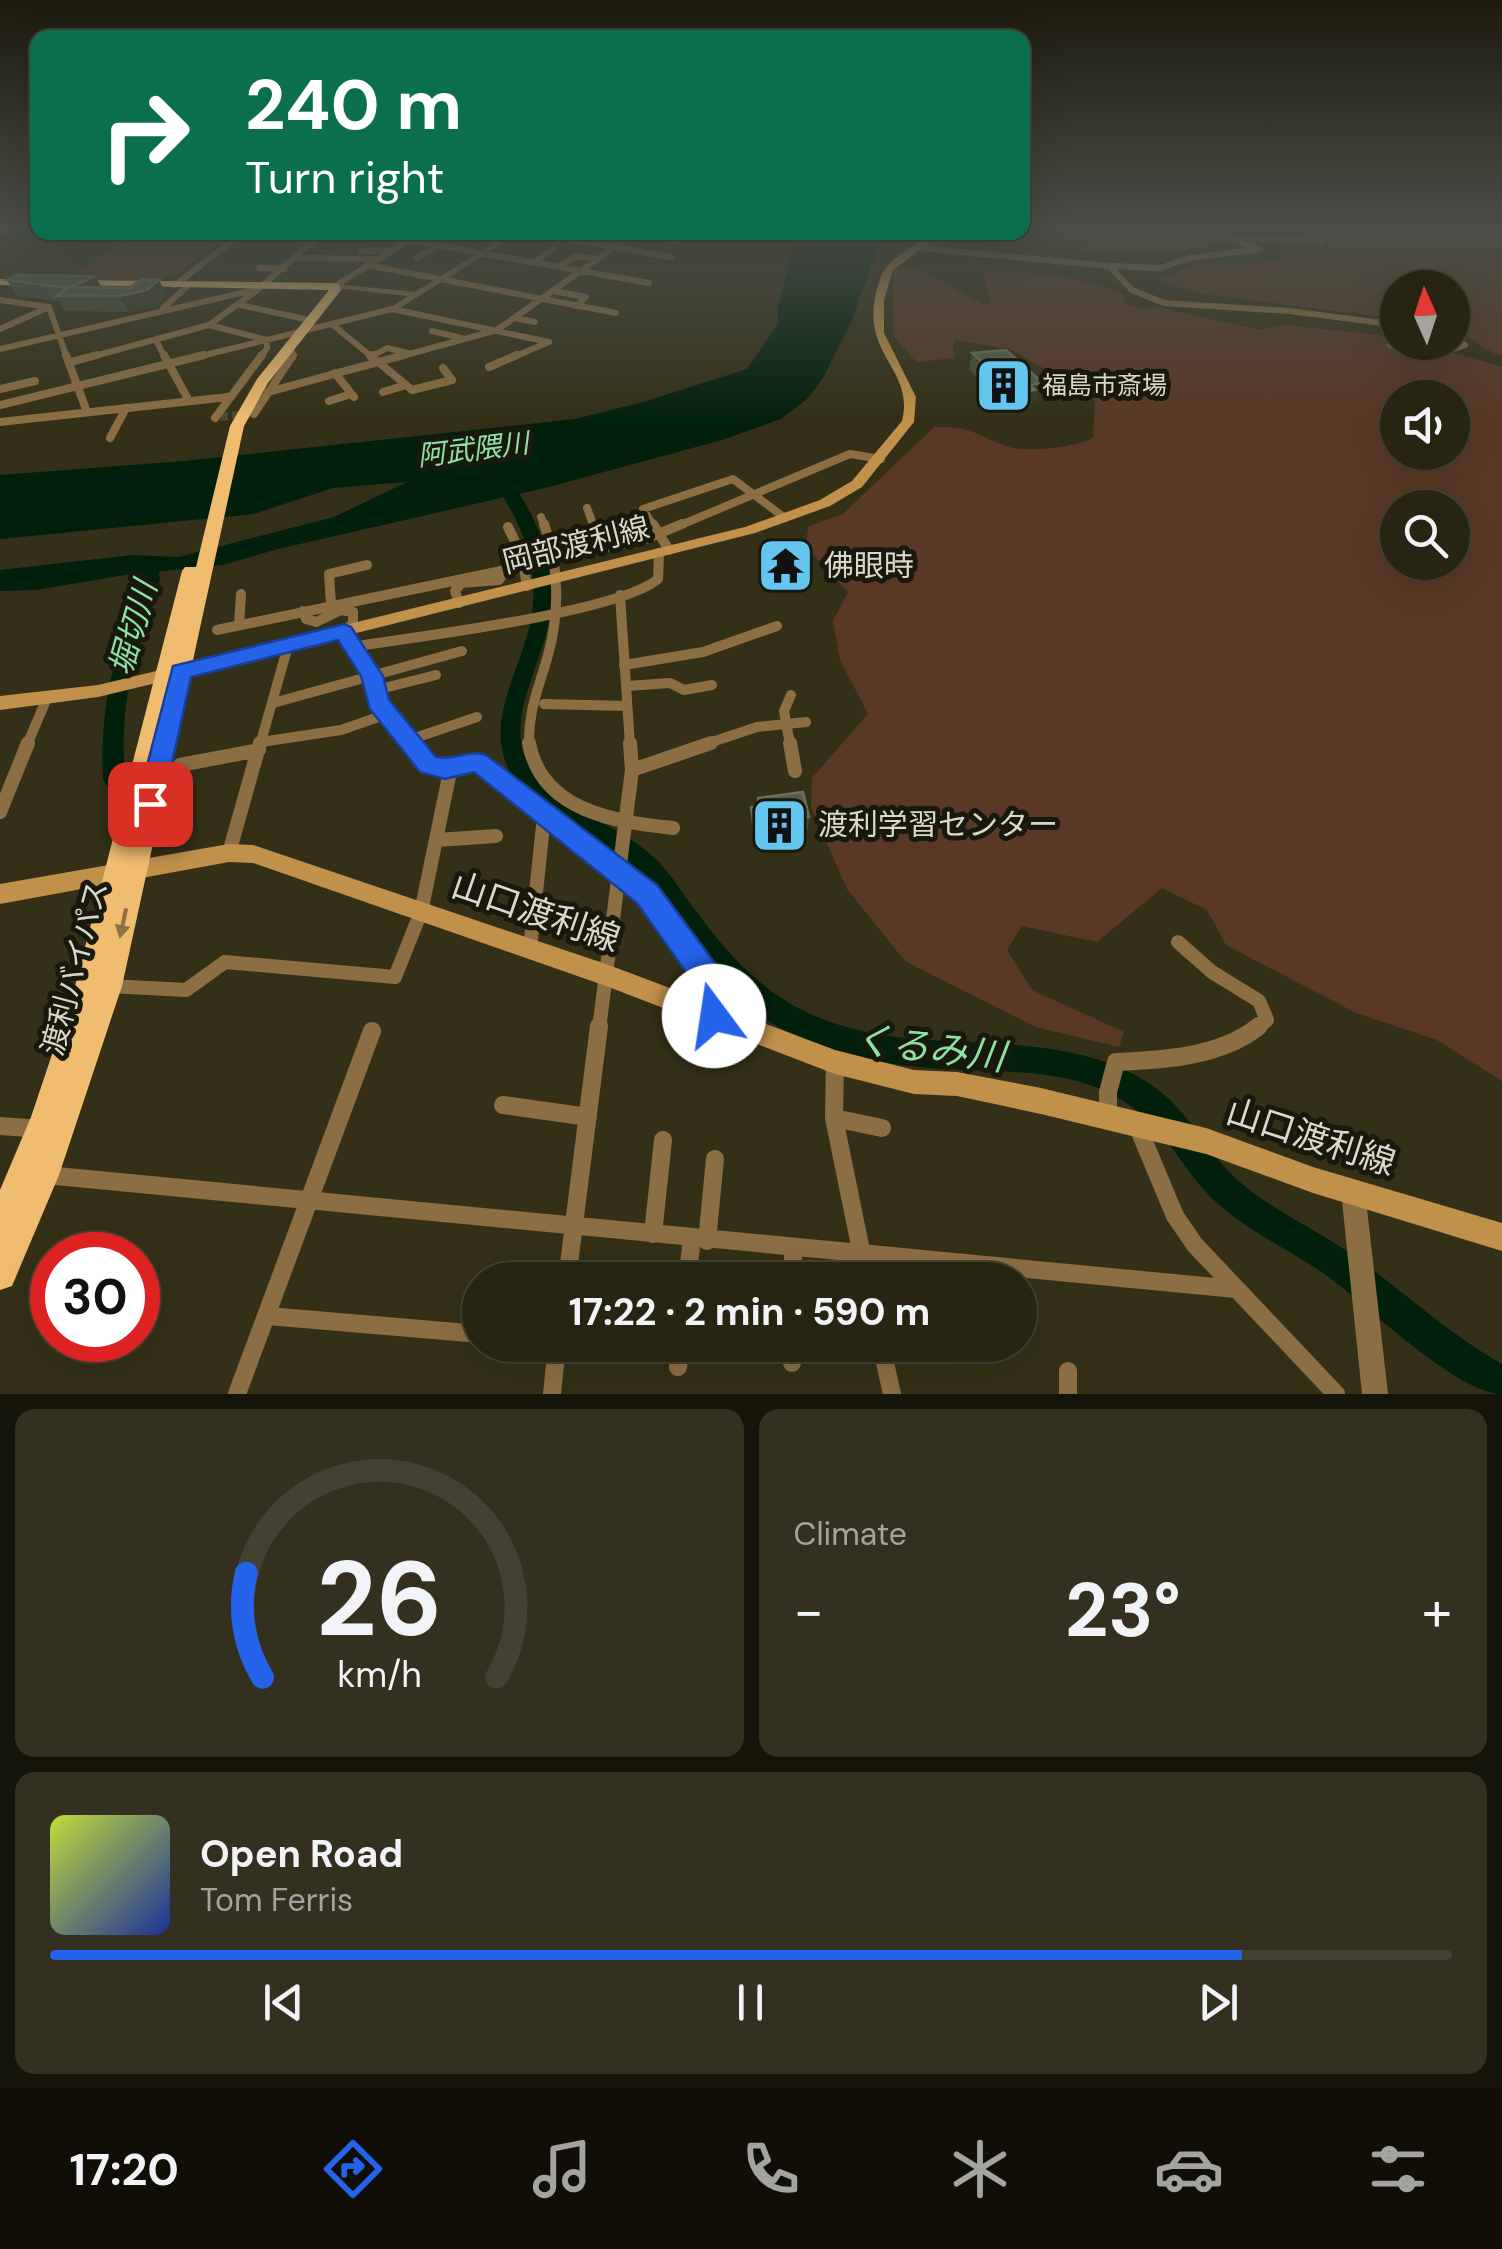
<!DOCTYPE html>
<meta charset="utf-8">
<style>
body{margin:0;font-family:"DM Sans","Noto Sans JP",sans-serif;background:#33301f;color:#f1f3f6;height:100vh;display:flex;flex-direction:column;font-size:38px;white-space:nowrap}
*{box-sizing:border-box;margin:0}
p{font-size:32px;color:#a4a49f}
.icon{flex:none;width:55px;height:55px;fill:none;stroke:currentColor;stroke-width:2;stroke-linecap:round;stroke-linejoin:round}
.map{position:relative;height:1394px;overflow:hidden}
.sheet{display:flex;flex-direction:column;gap:15px;padding:15px;background:#151409;flex:1}
.sheet>*{flex:none}
.banner{position:absolute;left:30px;top:30px;width:1000px;height:210px;border-radius:20px;box-shadow:0 10px 40px #0002,0 0 0 2px #434131;background:#0b6e4f;color:#fff;overflow:hidden}
.needle{width:65px;rotate:357deg}
.buttons{position:absolute;left:1380px;top:270px;display:grid;gap:20px}
.buttons a{display:grid;place-items:center;width:90px;height:90px;border-radius:50%;background:#272411;box-shadow:0 10px 40px #0002,0 0 0 2px #434131;font-size:50px}
.speed{position:absolute;left:30px;top:1232px;display:flex;gap:20px;font-size:50px;font-weight:700;text-align:center}
.speed>*{display:grid;place-content:center;width:130px;height:130px;border-radius:50%;background:#272411;box-shadow:0 10px 40px #0002,0 0 0 2px #434131;line-height:1}
.speed .limit{border:15px solid #d22;background:#fff;color:#111}
.pin{position:absolute;display:grid;place-items:center;width:85px;height:85px;color:#fff;margin:-42px;border-radius:20px;box-shadow:0 5px 15px #0006}
.me{position:absolute;width:110px;margin:-55px;rotate:346deg;stroke-linejoin:round;filter:drop-shadow(0 0 8px #0008)}
.turn{display:flex;align-items:center;gap:35px;height:210px;padding:0 50px;font-size:45px}
.turn .icon{width:130px;height:130px;stroke-width:2.5}
.turn b{display:block;font-size:70px;line-height:85px}
.big{font-size:75px;font-weight:700;line-height:1.1}
.sheet .card{flex:1;display:flex;flex-direction:column;justify-content:center;gap:15px;min-width:0;padding:0 35px;border-radius:20px;background:#33301f}
.sheet .dial{align-items:center;gap:0}
.dial svg{height:260px;overflow:visible;fill:none;stroke:#434131;stroke-width:7;stroke-linecap:round;text-anchor:middle}
.dial text{fill:#f1f3f6;stroke:none}
.song{display:flex;align-items:center;gap:30px}
.cover{width:120px;height:120px;border-radius:15px;background:linear-gradient(135deg,hsl(70 70% 55%),hsl(230 70% 35%))}
.played{height:10px;border-radius:5px;background:linear-gradient(90deg,#2563eb 85%,#434131 85%)}
.keys{display:flex;justify-content:space-around;direction:ltr}
.heat{display:flex;justify-content:space-between;align-items:center;font-size:55px;direction:ltr}
.sheet .tiles{flex:1;display:grid;gap:15px;grid-template-columns:1fr 1fr}
.card:last-child{grid-column:span 2}
.trip{position:absolute;left:462px;top:1262px;width:575px;height:100px;border-radius:50px;background:#272411;box-shadow:0 10px 40px #0002,0 0 0 2px #434131;font-weight:700;line-height:100px;text-align:center}
.tab-bar{display:flex;height:160px;justify-content:space-around;align-items:center;background:#100e07;color:#a4a49f}
.tab-bar .icon{width:70px;height:70px}
.tab-bar .active{color:#2563eb}
.tab-bar b{font-size:45px;color:#f1f3f6}
.map>svg:first-child{display:block}
.green{fill:#593825;fill-rule:evenodd}
.water{fill:#01200b}
.lines{fill:none;stroke-linecap:round;stroke-linejoin:round}
.river{fill:#01200b;fill-rule:evenodd}
.minor-tunnel{stroke:#4d4932;stroke-width:8;stroke-dasharray:8 4;stroke-linecap:butt}
.minor-far4{stroke:#8c6e45;stroke-width:6}
.minor-far3{stroke:#8c6e45;stroke-width:8}
.minor-far2{stroke:#8c6e45;stroke-width:10}
.minor-far1{stroke:#8c6e45;stroke-width:14}
.minor{stroke:#8c6e45;stroke-width:18}
.tertiary{fill:#8c6e45;fill-rule:evenodd}
.secondary{fill:#c1914c;fill-rule:evenodd}
.trunk{fill:#f0bc70;fill-rule:evenodd}
.wall{fill:#454d37}
.shaded-wall{fill:#383b24}
.building{fill:#555c47;stroke:#6a705b;stroke-width:2.5}
.oneway{fill:#8f7243}
.route{fill:#2563eb;stroke:#184099;stroke-width:2.5}
.labels{text-anchor:middle;stroke-width:10;stroke-linejoin:round;paint-order:stroke}
.far-poi-label{font-size:25px;fill:#dad8ca;stroke:#19180d;text-anchor:start}
.far-water-label{font-size:28px;font-style:italic;fill:#8be2a2;stroke:#19180d}
.street-label{font-size:30px;fill:#dad8ca;stroke:#19180d}
.poi-label{font-size:30px;fill:#dad8ca;stroke:#19180d;text-anchor:start}
.water-label{font-size:32px;font-style:italic;fill:#8be2a2;stroke:#19180d}
.near-street-label{font-size:35px;fill:#dad8ca;stroke:#19180d}
.near-water-label{font-size:38px;font-style:italic;fill:#8be2a2;stroke:#19180d}
</style>
<div class="map">
<svg width="1502" height="1394" viewBox="0 0 1502 1394">
<rect width="100%" height="100%" fill="#343017"/>
<path class="green" d="M 1023,226 L 1502,226 L 1502,356 C 1483,351 1472,335 1453,330 L 1452,288 L 1398,288 L 1397,319 L 1198,293 L 1155,280 L 1194,265 L 1285,261 L 1286,252 L 1319,247 C 1288,224 1205,249 1166,252 C 1137,255 1109,254 1080,251 L 1090,238 L 1026,233 L 1026,239 L 1000,241 L 987,233 L 1022,232 Z
M 135,233 L 233,233 L 176,274 L 157,279 L 87,279 L 94,273 L 77,273 Z
M 906,267 L 921,270 L 984,305 L 991,303 L 983,270 C 1030,271 1079,276 1123,294 L 1125,304 L 1143,309 L 1158,307 L 1260,330 L 1287,325 L 1397,337 L 1398,342 L 1420,343 L 1502,367 L 1502,1081 L 1437,1040 L 1356,1013 L 1226,945 L 1207,910 L 1162,888 L 1097,942 L 1022,926 L 1007,950 L 1032,990 L 1124,1032 L 1119,1047 L 1036,1027 L 905,961 L 847,889 L 811,807 L 812,778 L 868,714 L 840,660 L 833,621 L 848,592 L 805,546 L 809,526 L 843,514 L 934,427 C 974,426 974,435 1009,447 C 1028,453 1076,447 1093,438 L 1095,398 L 1010,349 L 956,340 L 953,344 L 954,358 L 916,362 L 894,336 L 893,269 ZM 1398,398 L 1452,398 L 1452,452 L 1398,452 ZM 1398,508 L 1452,508 L 1452,562 L 1398,562 Z"/>
<path class="water" d="M 798,233 L 883,233 L 852,320 L 823,378 L 807,399 L 781,419 L 722,440 L 545,488 L 278,549 L 223,565 L 125,575 L 36,590 L 0,591 L 0,570 L 132,555 L 178,557 L 334,517 L 407,482 L 333,488 L 254,514 L 0,539 L 0,475 L 184,461 L 575,419 L 643,402 L 747,369 L 778,324 L 778,306 Z"/>
<g class="lines">
<path class="river" d="M 497,472 C 512,479 522,498 530,512 C 545,541 553,574 551,607 C 546,670 486,736 549,789 C 582,817 624,829 656,859 C 670,873 681,891 693,907 C 734,963 772,1005 843,1026 C 937,1054 1041,1028 1131,1073 C 1191,1103 1197,1145 1242,1184 C 1275,1211 1315,1229 1350,1253 C 1401,1289 1447,1333 1502,1364 L 1502,1394 C 1457,1394 1366,1304 1326,1275 C 1290,1250 1249,1232 1217,1203 C 1176,1165 1171,1129 1118,1098 C 1064,1066 990,1073 929,1068 C 870,1063 813,1049 762,1017 C 723,992 700,958 674,921 C 662,905 652,886 637,872 C 601,837 543,825 515,781 C 476,721 528,666 533,605 C 537,556 518,515 489,477 Z
M 133,560 L 158,563 L 160,580 C 134,649 119,704 125,779 L 122,785 L 114,788 L 106,785 L 103,779 C 99,704 116,649 142,580 L 143,572 L 127,569 L 124,565 Z"/>
<path class="minor-tunnel" d="M 220,417 L 250,414"/>
<path class="minor-far4" d="M 527,232 L 671,257
M 0,233 L 21,226
M 318,238 L 408,240 L 649,283
M 672,242 L 684,233
M 918,248 L 1109,266 L 1132,290 L 1164,303 L 1289,311 L 1398,325
M 361,251 L 387,251
M 297,258 L 377,259
M 417,258 L 440,245
M 533,262 L 554,249
M 367,265 L 616,313
M 1113,266 L 1160,268 L 1190,258 L 1260,249 L 1232,240 L 1237,237 L 1321,241
M 559,267 L 575,256 L 598,259
M 259,268 L 284,269
M 175,285 L 244,232
M 335,286 L 422,232
M 553,291 L 586,297 L 576,306
M 0,300 L 49,307
M 240,305 L 305,319
M 49,307 L 67,358
M 163,308 L 189,285
M 515,318 L 535,322
M 332,324 L 373,358
M 209,325 L 267,340 L 267,348 L 260,358
M 0,329 L 49,307
M 432,331 L 462,338
M 1398,341 L 1390,345 L 1406,354 L 1426,355
M 157,342 L 165,358
M 1412,342 L 1454,349 L 1465,345 L 1452,337
M 291,346 L 293,358
M 0,349 L 258,289 L 324,232
M 371,357 L 387,348 L 408,353
M 87,358 L 209,325 L 256,291
M 193,358 L 392,309 L 549,342
M 395,358 L 497,330 L 636,232
M 511,358 L 549,342"/>
<path class="minor-far3" d="M 66,355 L 87,412
M 164,355 L 189,401
M 370,355 L 412,390 L 452,380 L 443,368
M 371,357 L 374,355
M 71,362 L 97,355
M 489,367 L 517,355
M 335,373 L 354,397
M 0,389 L 35,381
M 268,392 L 404,355
M 383,392 L 406,385
M 329,401 L 351,394
M 0,405 L 204,355
M 254,414 L 293,355
M 215,418 L 262,355
M 0,422 L 228,397
M 110,438 L 126,408
M 587,508 L 594,527
M 541,517 L 545,527
M 654,527 L 643,509 L 733,479 L 785,518
M 676,527 L 850,454 L 881,459"/>
<path class="minor-far2" d="M 593,524 L 601,548
M 653,524 L 669,550
M 508,527 L 522,556 L 527,586
M 566,555 L 646,539 L 682,524
M 620,595 L 630,745
M 331,605 L 329,574 L 367,565
M 303,611 L 306,619 L 316,622 L 341,610 L 353,612 L 353,623 L 344,632 L 372,676 L 379,703 L 413,745
M 239,625 L 241,594
M 217,630 L 506,570 L 499,580 L 461,583 L 455,591 L 459,603
M 357,646 C 417,637 619,612 658,579 L 659,553
M 624,665 L 703,652 L 777,626
M 627,686 L 670,683 L 684,690 L 712,685
M 376,690 L 436,675
M 273,703 L 462,651
M 544,704 L 626,706
M 409,740 L 477,717
M 261,742 L 341,730 L 387,714
M 27,745 L 47,698
M 260,745 L 288,646
M 529,745 C 528,710 539,688 548,655 C 560,613 559,565 544,524
M 703,745 L 757,727 L 806,722
M 790,745 L 784,711 L 791,695"/>
<path class="minor-far1" d="M 411,743 L 429,766 L 445,769 L 478,762 L 619,872 L 599,1029
M 529,743 C 541,811 616,822 673,828
M 630,743 L 632,770 L 619,872 L 647,894 L 670,921 L 713,984 L 714,1016
M 790,743 L 795,771
M 180,765 L 259,750
M 632,770 L 711,743
M 0,812 L 28,743
M 437,840 L 496,836
M 229,853 L 260,743
M 1178,942 L 1212,972 L 1259,1001 L 1267,1020 L 1256,1029
M 530,950 L 544,816
M 109,986 L 186,990 L 225,962 L 395,977 L 421,912 L 451,767"/>
<path class="minor" d="M 835,1062 L 834,1118 L 867,1280
M 503,1105 L 588,1117
M 834,1118 L 882,1128
M 1108,1119 L 1108,1092 L 1116,1062 C 1163,1060 1221,1057 1259,1026
M 1137,1125 L 1175,1216 L 1195,1245 L 1336,1394
M 0,1126 L 41,1129
M 46,1175 L 1236,1289
M 653,1234 L 663,1140
M 707,1241 L 715,1159
M 793,1249 L 793,1280
M 567,1280 L 599,1026
M 687,1280 L 692,1239
M 268,1316 L 480,1334
M 792,1345 L 792,1363
M 881,1345 L 892,1394
M 678,1367 L 681,1345
M 1068,1371 L 1068,1394
M 237,1394 L 372,1031
M 552,1394 L 557,1345"/>
<path class="tertiary" d="M 512,232 L 521,232 L 395,311 L 388,309 L 408,296 L 335,288 L 331,286 L 335,284 L 415,292 Z
M 1353,1179 L 1361,1183 L 1365,1191 L 1388,1394 L 1362,1394 L 1341,1191 L 1345,1183 Z"/>
<path class="secondary" d="M 935,232 L 945,232 L 893,270 L 884,300 L 884,333 L 916,397 L 914,422 L 862,487 L 830,506 L 755,533 L 181,677 L 98,697 L 0,710 L 0,696 L 98,685 L 181,665 L 745,527 L 820,500 L 852,481 L 902,421 C 915,369 861,356 876,293 C 878,286 880,277 884,271 C 893,255 920,243 935,232 Z
M 229,844 L 253,845 L 606,964 L 835,1050 L 914,1070 L 957,1072 L 1041,1088 L 1206,1128 L 1313,1167 L 1502,1223 L 1502,1251 L 1313,1193 L 1206,1154 L 1041,1114 L 957,1096 L 914,1094 L 835,1074 L 606,986 L 253,863 L 229,862 L 0,904 L 0,884 Z"/>
<path class="trunk" d="M 0,279 L 33,280 L 38,283 L 33,286 L 0,285 Z
M 72,280 L 335,283 L 339,284 L 341,290 L 268,383 L 244,426 L 122,986 L 59,1175 L 12,1286 L 0,1290 L 0,1190 L 31,1117 L 75,986 L 182,571 L 185,567 L 196,567 L 230,426 L 257,379 L 329,290 L 68,285 L 68,281 Z"/>
</g>
<path class="wall" d="M 7,280 L 130,288 L 167,295 L 155,306 L 128,312 L 65,311 L 59,301 L 17,296 Z
M 972,353 L 1043,383 L 1038,400 L 1032,401 L 1030,407 L 1013,410 L 969,370 Z
M 758,798 L 809,817 L 808,830 L 754,837 L 751,820 L 751,807 L 758,806 Z"/>
<path class="shaded-wall" d="M 95,276 L 104,291 L 71,287 Z
M 159,280 L 167,295 L 155,306 L 128,312 L 119,296 Z
M 1043,383 L 1038,400 L 1032,401 L 1030,407 L 1013,410 L 1018,393 L 1030,385 Z"/>
<path class="building" d="M 15,275 L 95,276 L 71,287 L 130,288 L 141,279 L 159,280 L 147,290 L 119,296 L 56,296 L 67,288 L 7,280 Z
M 1006,350 L 1043,383 L 1030,385 L 1035,390 L 1018,393 L 972,353 Z
M 803,792 L 809,817 L 754,824 L 751,807 L 759,806 L 758,798 Z"/>
<defs><path id="oneway-solid" d="M-6-.8H1V-3.2L6.5 0L1 3.2V.8H-6Z" transform="scale(2.5)"/></defs>
<use class="oneway" href="#oneway-solid" transform="translate(123 923) rotate(102)"/>
<linearGradient id="sky" x2="0" y2="1"><stop stop-color="#1d1a0d"/><stop offset="0.54" stop-color="#4a4e47"/><stop offset="1" stop-color="#4a4e47" stop-opacity="0"/></linearGradient>
<rect width="1502" height="421" fill="url(#sky)"/>
<path class="route" d="M 344,624 L 351,627 L 383,676 L 389,700 L 436,757 C 454,761 470,749 486,755 L 657,885 L 723,974 L 730,1016 L 725,1027 L 714,1032 L 704,1027 L 698,989 L 637,903 L 474,772 L 445,779 L 420,772 L 370,709 L 361,676 L 338,640 L 191,677 L 163,804 L 159,812 L 150,815 L 141,812 L 137,804 L 173,666 Z"/>
<defs>
<symbol id="building-square" viewBox="-11 -11 22 22"><rect x="-9" y="-9" width="18" height="18" rx="4" fill="#64c5ee" stroke="#19180d"/><path d="M-4-6H4V6H1V3H-1V6H-4ZM-2.5-4.3h1.7v1.8h-1.7ZM.8-4.3h1.7v1.8H.8ZM-2.5-1h1.7V.8h-1.7ZM.8-1h1.7V.8H.8Z" fill="#111"/></symbol>
<symbol id="temple-square" viewBox="-11 -11 22 22"><rect x="-9" y="-9" width="18" height="18" rx="4" fill="#64c5ee" stroke="#19180d"/><path d="M0-6L5-2H3V0L6.5 2.5H4V6H1.5V3h-3V6H-4V2.5H-6.5L-3 0V-2H-5Z" fill="#111"/></symbol>
</defs>
<g fill-rule="evenodd">
<use href="#building-square" x="972" y="354" width="63" height="63"/>
<use href="#temple-square" x="754" y="534" width="63" height="63"/>
<use href="#building-square" x="748" y="794" width="63" height="63"/>
</g>
<g class="labels">
<g class="far-poi-label">
<text x="1042" y="394">福島市斎場</text>
</g>
<g class="far-water-label">
<text transform="translate(473 449) rotate(-7)" y="10">阿武隈川</text>
</g>
<g class="street-label">
<text transform="translate(576 545) rotate(-14)" y="10">岡部渡利線</text>
<text transform="translate(75 968) rotate(-75)" y="10">渡利バイパス</text>
</g>
<g class="poi-label">
<text x="824" y="576">佛眼時</text>
<text x="818" y="835">渡利学習センター</text>
</g>
<g class="water-label">
<text transform="translate(133 628) rotate(-74)" y="11">堀切川</text>
</g>
<g class="near-street-label">
<text transform="translate(536 912) rotate(19)" y="12">山口渡利線</text>
<text transform="translate(1311 1137) rotate(18)" y="12">山口渡利線</text>
</g>
<g class="near-water-label">
<text transform="translate(930 1048) rotate(7)" y="13">くるみ川</text>
</g>
</g>
</svg>
<div class="buttons">
<a><svg class="needle" viewBox="-14 -14 28 28"><path d="M0-13l5 13h-10z" fill="#e53935"/><path d="M0 13l5-13h-10z" fill="#a4a49f"/></svg></a>
<a><svg class="icon" aria-label="sound" viewBox="0 0 24 24"><path d="M4 9h4l5-4v14l-5-4H4zM17 9q2 3 0 6"/></svg></a>
<a><svg class="icon" aria-label="search" viewBox="0 0 24 24"><circle cx="10" cy="10" r="6"/><path d="M15 15l6 6"/></svg></a>
</div>
<div class="speed"><div class="limit">30</div></div>
<div class="pin" style="left:150px;top:804px;background:#d93025"><svg class="icon" aria-label="arrive" viewBox="0 0 24 24"><path d="M6 21V4h12l-3 4 3 4H6"/></svg></div>
<svg class="me" style="left:714px;top:1016px" viewBox="-20 -20 40 40"><circle r="19" fill="#fff"/><path d="M0-13L10 11 0 6-10 11z" fill="#2563eb"/></svg>
<div class="trip">17:22 · 2 min · 590 m</div>
<div class="banner">
<div class="turn"><svg class="icon" aria-label="right" viewBox="0 0 24 24"><path d="M7 20v-9h11M14 6l5 5-5 5"/></svg><div><b>240 m</b>Turn right</div></div>
</div>
</div>
<section class="sheet">
<div class="tiles">
<div class="card dial"><svg viewBox="0 0 100 80">
<path d="M14 69A42 42 0 1 1 86 69"/>
<path d="M14 69A42 42 0 0 1 9 37" stroke="#2563eb"/>
<text x="50" y="56" font-size="32" font-weight="700">26</text>
<text x="50" y="72" font-size="11">km/h</text>
</svg></div>
<div class="card"><p>Climate</p>
<div class="heat"><a>−</a><b class="big">23°</b><a>+</a></div>
</div>
<div class="card">
<div class="song"><i class="cover"></i><div><b>Open Road</b><p>Tom Ferris</p></div></div>
<div class="played"></div>
<div class="keys"><svg class="icon" aria-label="previous" viewBox="0 0 24 24"><path d="M18 5L8 12l10 7zM5 5v14"/></svg><svg class="icon" aria-label="pause" viewBox="0 0 24 24"><path d="M8 5v14M16 5v14"/></svg><svg class="icon" aria-label="next" viewBox="0 0 24 24"><path d="M6 5l10 7-10 7zM19 5v14"/></svg></div>
</div>
</div>
</section>
<nav class="tab-bar">
<b>17:20</b>
<svg class="icon active" aria-label="directions" viewBox="0 0 24 24"><path d="M12 3l9 9-9 9-9-9zM9 14v-3h6M13 9l2 2-2 2"/></svg>
<svg class="icon" aria-label="music" viewBox="0 0 24 24"><path d="M9 18V5l10-2v13"/><circle cx="6" cy="18" r="3"/><circle cx="16" cy="16" r="3"/></svg>
<svg class="icon" aria-label="phone" viewBox="0 0 24 24"><path d="M5 4h4l2 5-3 2q2 4 5 5l2-3 5 2v4C11 20 4 13 5 4z"/></svg>
<svg class="icon" aria-label="climate" viewBox="0 0 24 24"><path d="M12 3v18M4 7l16 10M4 17L20 7"/></svg>
<svg class="icon" aria-label="car" viewBox="0 0 24 24"><path d="M5 17H2v-5l4-1 3-4h7l3 4 3 1v5h-3M9 17h6M6 11h13"/><circle cx="7" cy="17" r="2"/><circle cx="17" cy="17" r="2"/></svg>
<svg class="icon" aria-label="filters" viewBox="0 0 24 24"><path d="M4 7h16M4 17h16"/><circle cx="9" cy="7" r="2"/><circle cx="15" cy="17" r="2"/></svg>
</nav>
